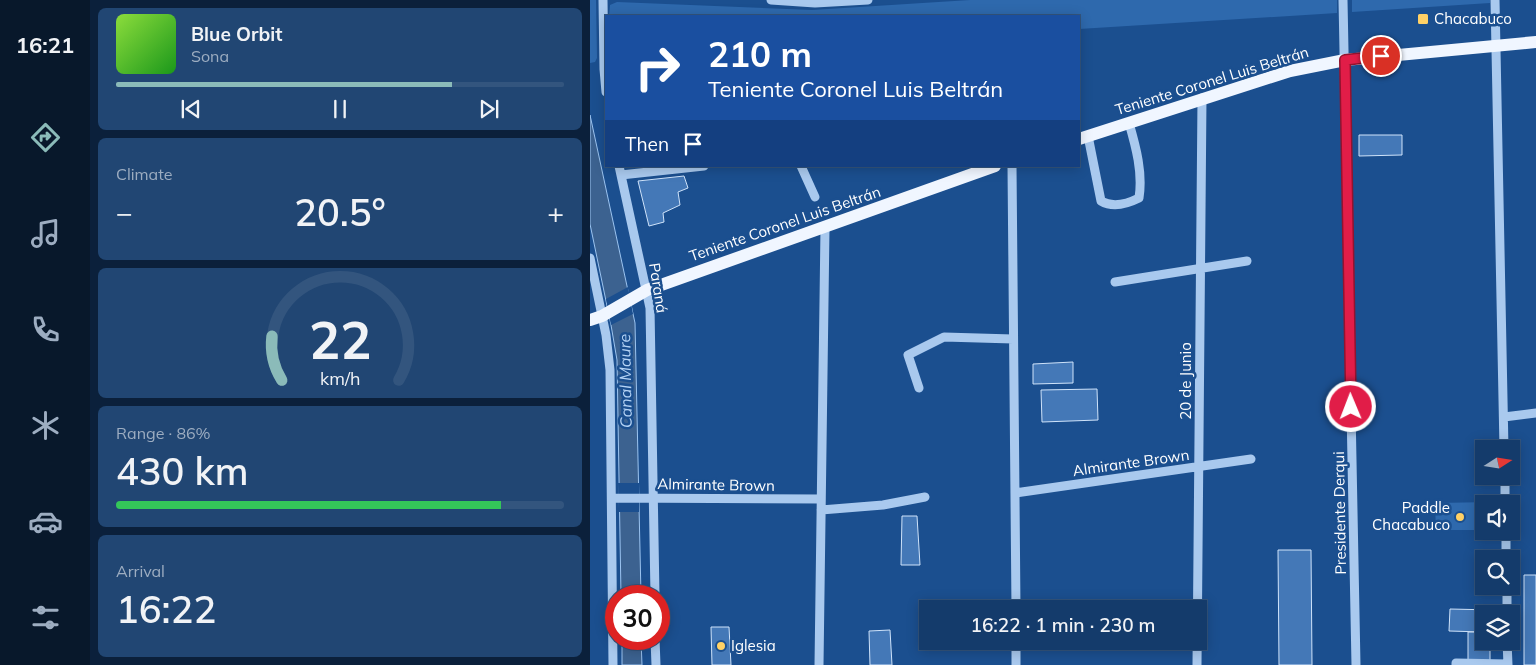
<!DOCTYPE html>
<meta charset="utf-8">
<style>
body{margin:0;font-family:Mulish,sans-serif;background:#214673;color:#f1f3f6;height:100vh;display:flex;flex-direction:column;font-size:19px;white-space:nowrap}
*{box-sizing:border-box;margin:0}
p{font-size:16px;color:#9dadc1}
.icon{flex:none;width:28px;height:28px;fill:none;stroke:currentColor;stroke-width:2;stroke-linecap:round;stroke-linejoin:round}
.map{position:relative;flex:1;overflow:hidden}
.panel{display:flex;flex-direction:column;gap:8px;padding:8px;background:#0b203b;width:500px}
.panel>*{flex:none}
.banner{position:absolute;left:15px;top:15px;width:475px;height:152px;border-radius:0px;box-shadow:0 2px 12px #0003,0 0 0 1px #33557e;background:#1a4fa0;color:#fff;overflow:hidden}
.needle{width:32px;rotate:78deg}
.fabs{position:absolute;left:885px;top:440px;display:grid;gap:10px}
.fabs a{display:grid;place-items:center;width:45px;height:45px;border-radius:0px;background:#143b6b;box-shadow:0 2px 12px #0003,0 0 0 1px #33557e;font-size:25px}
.speed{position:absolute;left:15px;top:585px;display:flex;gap:10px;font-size:25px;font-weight:700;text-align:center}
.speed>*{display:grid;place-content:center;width:65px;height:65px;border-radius:50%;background:#143b6b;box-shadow:0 2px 12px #0003,0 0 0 1px #33557e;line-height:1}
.speed .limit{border:8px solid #d22;background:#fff;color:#111}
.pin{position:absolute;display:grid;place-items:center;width:42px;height:42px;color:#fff;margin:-21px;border:2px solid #fff;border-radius:50%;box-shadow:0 1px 5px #0007}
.me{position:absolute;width:55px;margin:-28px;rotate:359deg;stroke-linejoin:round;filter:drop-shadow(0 0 4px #0008)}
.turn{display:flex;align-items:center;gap:18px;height:105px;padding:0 20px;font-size:22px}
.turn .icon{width:65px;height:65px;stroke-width:2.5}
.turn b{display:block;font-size:35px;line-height:42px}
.then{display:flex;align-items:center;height:48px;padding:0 20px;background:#0003;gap:10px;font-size:19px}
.big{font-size:38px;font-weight:600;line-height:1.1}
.panel .card{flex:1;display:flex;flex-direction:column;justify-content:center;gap:8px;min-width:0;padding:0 18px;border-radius:8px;background:#214673}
.panel .dial{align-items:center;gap:0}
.dial svg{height:130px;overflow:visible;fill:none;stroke:#33557e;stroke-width:7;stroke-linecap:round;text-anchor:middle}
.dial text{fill:#f1f3f6;stroke:none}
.song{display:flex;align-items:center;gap:15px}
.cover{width:60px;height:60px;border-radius:8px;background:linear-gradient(135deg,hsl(90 70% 55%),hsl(120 70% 35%))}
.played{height:5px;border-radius:2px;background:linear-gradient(90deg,#8bbbb9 75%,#33557e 75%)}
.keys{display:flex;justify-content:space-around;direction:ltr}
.heat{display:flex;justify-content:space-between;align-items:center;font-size:28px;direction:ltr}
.charge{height:8px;border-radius:4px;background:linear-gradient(90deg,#34c759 86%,#33557e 0)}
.trip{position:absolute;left:329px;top:600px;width:288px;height:50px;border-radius:0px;background:#143b6b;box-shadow:0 2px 12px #0003,0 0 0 1px #33557e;font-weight:600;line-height:50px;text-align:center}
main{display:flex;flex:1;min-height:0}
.menu{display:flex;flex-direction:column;width:90px;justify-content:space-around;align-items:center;background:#08182b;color:#9dadc1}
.menu .icon{width:35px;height:35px}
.menu .selected{color:#8bbbb9}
.menu b{font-size:22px;color:#f1f3f6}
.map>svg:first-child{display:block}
.green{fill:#2e69ad}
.water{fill:#3c6290;stroke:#9cc4f0}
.pier{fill:#1b4f8f}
.building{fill:#4478b7;stroke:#cfe3fa}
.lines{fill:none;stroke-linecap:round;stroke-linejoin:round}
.minor{stroke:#a9c9ee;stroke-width:9}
.major{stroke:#f0f6ff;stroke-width:12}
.route-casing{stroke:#92132f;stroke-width:12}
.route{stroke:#e11d48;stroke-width:9}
.poi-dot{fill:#ffd166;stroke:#1b4f8f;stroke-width:2}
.labels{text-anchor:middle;stroke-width:5;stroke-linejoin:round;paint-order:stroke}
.poi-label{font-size:15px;fill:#fff;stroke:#1b4f8f;text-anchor:start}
.street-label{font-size:15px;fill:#fff;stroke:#1b4f8f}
.water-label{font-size:16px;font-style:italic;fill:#b5d3f5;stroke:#1b4f8f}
</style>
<main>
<nav class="menu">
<b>16:21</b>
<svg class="icon selected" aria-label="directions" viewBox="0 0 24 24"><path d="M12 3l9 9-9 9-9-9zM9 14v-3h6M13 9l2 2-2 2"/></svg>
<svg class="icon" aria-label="music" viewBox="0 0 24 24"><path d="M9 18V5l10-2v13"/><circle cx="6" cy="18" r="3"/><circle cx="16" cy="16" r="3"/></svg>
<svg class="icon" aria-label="phone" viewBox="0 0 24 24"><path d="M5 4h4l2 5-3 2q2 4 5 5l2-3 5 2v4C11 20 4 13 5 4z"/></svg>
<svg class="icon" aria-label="climate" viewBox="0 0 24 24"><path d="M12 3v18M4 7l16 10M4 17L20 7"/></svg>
<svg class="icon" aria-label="car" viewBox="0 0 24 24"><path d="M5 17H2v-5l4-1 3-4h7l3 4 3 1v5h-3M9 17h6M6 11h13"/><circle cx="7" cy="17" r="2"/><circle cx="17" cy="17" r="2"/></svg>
<svg class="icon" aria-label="filters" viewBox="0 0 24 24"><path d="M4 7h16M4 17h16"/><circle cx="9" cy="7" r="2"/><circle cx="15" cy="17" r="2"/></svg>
</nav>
<section class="panel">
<div class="card">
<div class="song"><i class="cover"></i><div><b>Blue Orbit</b><p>Sona</p></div></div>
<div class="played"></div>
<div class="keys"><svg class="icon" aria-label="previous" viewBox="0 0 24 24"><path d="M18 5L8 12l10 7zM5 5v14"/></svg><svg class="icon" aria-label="pause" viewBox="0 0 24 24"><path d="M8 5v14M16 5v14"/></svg><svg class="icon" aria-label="next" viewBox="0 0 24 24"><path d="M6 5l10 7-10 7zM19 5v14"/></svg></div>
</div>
<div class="card"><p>Climate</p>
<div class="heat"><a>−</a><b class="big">20.5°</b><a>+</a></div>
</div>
<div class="card dial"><svg viewBox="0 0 100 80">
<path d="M14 69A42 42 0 1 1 86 69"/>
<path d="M14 69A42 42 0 0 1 8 42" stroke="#8bbbb9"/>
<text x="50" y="56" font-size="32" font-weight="700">22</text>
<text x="50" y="72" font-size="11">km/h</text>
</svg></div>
<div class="card"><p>Range · 86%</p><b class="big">430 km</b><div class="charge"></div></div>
<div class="card"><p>Arrival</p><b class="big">16:22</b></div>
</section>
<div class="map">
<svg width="946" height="665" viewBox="0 0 946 665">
<rect width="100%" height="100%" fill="#1b4f8f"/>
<path class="green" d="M 0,0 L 6,0 L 7,58 L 5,62 L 0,63 Z
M 380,0 L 747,0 L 747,13 L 489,29 L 489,16 L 19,16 L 20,5 L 27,2 L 222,10 Z
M 762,0 L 900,0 L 900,3 L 762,12 Z
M 903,502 L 903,504 L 894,504 L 894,530 L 846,530 L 845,503 Z"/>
<path class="water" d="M 0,115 L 45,323 L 51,596 L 31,596 L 27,360 L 21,325 L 0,224 Z
M 32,639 L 51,639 L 52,665 L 32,665 Z"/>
<path class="pier" d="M 38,287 L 43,314 L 21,325 L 16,299 Z
M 28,483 L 49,483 L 49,512 L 29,512 Z"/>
<path class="building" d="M 769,135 L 812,135 L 812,155 L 769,156 Z
M 94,176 L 98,188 L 88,192 L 90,205 L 73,213 L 74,222 L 59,226 L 48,181 Z
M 483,362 L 483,383 L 443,384 L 443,364 Z
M 507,389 L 508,420 L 452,422 L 451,390 Z
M 312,516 L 327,516 L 330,565 L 311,565 Z
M 688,550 L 721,550 L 722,665 L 689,665 Z
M 934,575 L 946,575 L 946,665 L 934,665 Z
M 860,609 L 904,610 L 903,614 L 894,614 L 894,632 L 859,631 Z
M 121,627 L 139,627 L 141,665 L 122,665 Z
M 300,630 L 302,665 L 280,665 L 279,631 Z
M 878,632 L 894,632 L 894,641 L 900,641 L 900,665 L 878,665 Z"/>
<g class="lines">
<path class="minor" d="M 13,0 L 14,69 L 16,92
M 181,0 L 225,3 L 278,0
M 753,0 L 766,665
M 905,0 L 914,449
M 498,136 L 511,201 C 523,208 537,204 549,198 C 553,173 546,147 539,123
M 29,166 L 60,308 L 65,596
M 211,166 L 225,197
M 422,166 L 426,609
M 31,175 L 114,166
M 0,258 L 16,335 L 20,370 L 23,665
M 525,282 L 657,261
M 329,388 L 318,355 L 354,337 L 423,339
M 914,417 L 946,413
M 915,476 L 915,504
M 425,493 L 661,459
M 22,498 L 231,499
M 231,510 L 293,505 L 335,497
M 916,531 L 916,559
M 917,586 L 917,614
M 65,639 L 66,665
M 426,641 L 426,665
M 917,641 L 918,665
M 229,665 L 235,228
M 607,665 L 612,98
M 866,665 L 866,663 L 918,664"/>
<path class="major" d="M 489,139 L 700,71 L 755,60 L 946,42
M 0,320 L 12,316 L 57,290 L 405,166"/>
</g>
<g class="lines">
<defs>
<path id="route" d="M 761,407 L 755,60 L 791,56"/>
</defs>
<use href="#route" class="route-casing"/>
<use href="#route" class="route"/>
</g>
<g class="poi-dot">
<rect x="827" y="13" width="12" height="12" rx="2.5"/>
<circle cx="870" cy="517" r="5"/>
<circle cx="131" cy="646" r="5"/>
</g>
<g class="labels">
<g class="poi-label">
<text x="844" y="24">Chacabuco</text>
<text x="860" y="513" text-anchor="end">Paddle<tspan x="860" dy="17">Chacabuco</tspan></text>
<text x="141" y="651">Iglesia</text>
</g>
<g class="street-label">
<text transform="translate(622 81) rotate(-17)" y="5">Teniente Coronel Luis Beltrán</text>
<text transform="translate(195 224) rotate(-19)" y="5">Teniente Coronel Luis Beltrán</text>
<text transform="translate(68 288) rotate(81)" y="5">Paraná</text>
<text transform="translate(596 381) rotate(-90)" y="5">20 de Junio</text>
<text transform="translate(541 463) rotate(-8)" y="5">Almirante Brown</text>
<text transform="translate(126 485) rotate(1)" y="5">Almirante Brown</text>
<text transform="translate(750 513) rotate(-91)" y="5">Presidente Derqui</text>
</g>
<g class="water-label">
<text transform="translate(35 381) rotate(-91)" y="6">Canal Maure</text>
</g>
</g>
</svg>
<div class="fabs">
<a><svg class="needle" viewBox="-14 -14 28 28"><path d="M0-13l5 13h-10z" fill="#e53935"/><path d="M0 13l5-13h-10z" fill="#9dadc1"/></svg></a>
<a><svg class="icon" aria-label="sound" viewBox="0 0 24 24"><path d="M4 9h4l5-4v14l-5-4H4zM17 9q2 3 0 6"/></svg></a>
<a><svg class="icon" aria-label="search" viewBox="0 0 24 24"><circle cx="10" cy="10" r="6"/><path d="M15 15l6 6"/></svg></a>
<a><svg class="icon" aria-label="layers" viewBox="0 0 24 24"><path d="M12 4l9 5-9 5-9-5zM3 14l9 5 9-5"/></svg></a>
</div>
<div class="speed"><div class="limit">30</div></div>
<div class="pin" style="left:791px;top:56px;background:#d93025"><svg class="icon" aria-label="arrive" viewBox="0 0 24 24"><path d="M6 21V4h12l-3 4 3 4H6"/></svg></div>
<svg class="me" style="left:761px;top:407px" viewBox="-20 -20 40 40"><circle r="17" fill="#e11d48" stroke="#fff" stroke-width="3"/><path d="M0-11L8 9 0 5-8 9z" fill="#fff"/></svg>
<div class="trip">16:22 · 1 min · 230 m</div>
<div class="banner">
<div class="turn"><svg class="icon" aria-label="right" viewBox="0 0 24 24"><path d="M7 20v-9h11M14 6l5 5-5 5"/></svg><div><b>210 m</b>Teniente Coronel Luis Beltrán</div></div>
<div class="then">Then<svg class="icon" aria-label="arrive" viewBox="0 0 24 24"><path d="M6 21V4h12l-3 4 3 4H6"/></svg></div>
</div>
</div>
</main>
